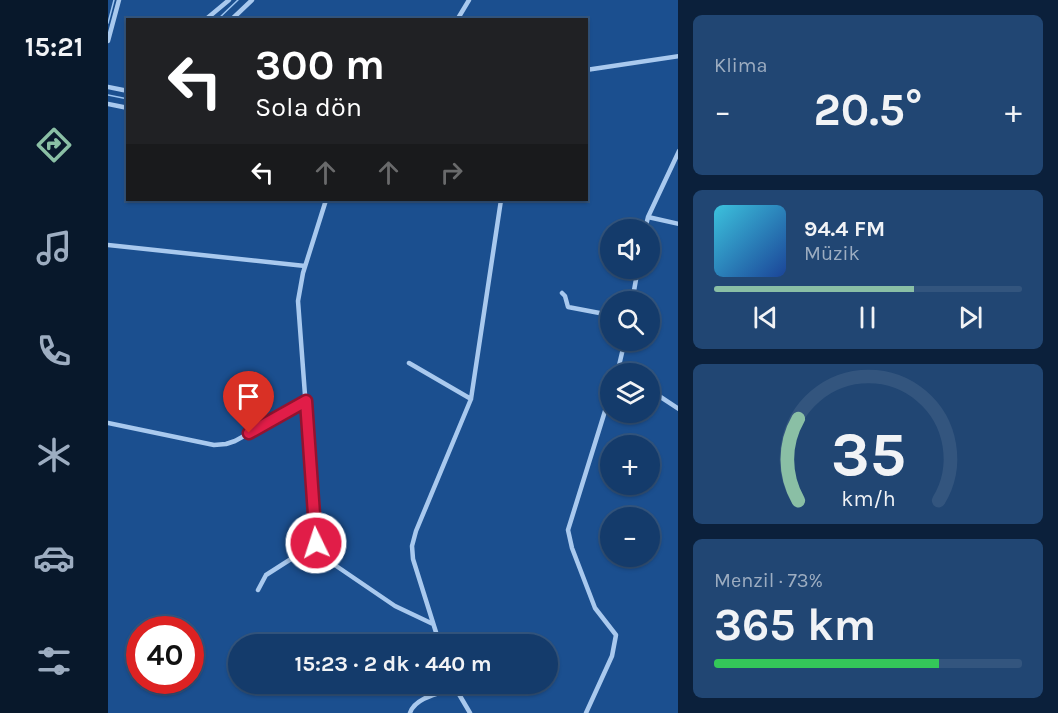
<!DOCTYPE html>
<html lang="tr">
<meta charset="utf-8">
<style>
body{margin:0;font-family:Karla,sans-serif;background:#214673;color:#f1f3f6;height:100vh;display:flex;flex-direction:column;font-size:22px;white-space:nowrap}
*{box-sizing:border-box;margin:0}
p{font-size:20px;color:#9dadc1}
.icon{flex:none;width:33px;height:33px;fill:none;stroke:currentColor;stroke-width:2;stroke-linecap:round;stroke-linejoin:round}
.map{position:relative;flex:1;overflow:hidden}
.panel{display:flex;flex-direction:column;gap:15px;padding:15px;background:#0b203b;width:380px}
.panel>*{flex:none}
.hud{position:absolute;left:18px;top:18px;width:462px;height:183px;border-radius:0px;box-shadow:0 2px 4px #0004,0 0 0 2px #33557e;background:#202124;color:#fff;overflow:hidden}
.tools{position:absolute;left:492px;top:219px;display:grid;gap:12px}
.tools a{display:grid;place-items:center;width:60px;height:60px;border-radius:50%;background:#143b6b;box-shadow:0 2px 4px #0004,0 0 0 2px #33557e;font-size:30px}
.speed{position:absolute;left:18px;top:616px;display:flex;gap:12px;font-size:30px;font-weight:700;text-align:center}
.speed>*{display:grid;place-content:center;width:78px;height:78px;border-radius:50%;background:#143b6b;box-shadow:0 2px 4px #0004,0 0 0 2px #33557e;line-height:1}
.speed .limit{border:9px solid #d22;background:#fff;color:#111}
.pin{position:absolute;display:grid;place-items:center;width:51px;height:51px;color:#fff;margin:-62px -26px;border-radius:50% 50% 50% 0;rotate:-45deg;box-shadow:0 0 6px #0007}
.pin .icon{rotate:45deg}
.me{position:absolute;width:66px;margin:-33px;rotate:356deg;stroke-linejoin:round;filter:drop-shadow(0 0 4px #0008)}
.turn{display:flex;align-items:center;gap:21px;height:126px;padding:0 30px;font-size:27px}
.turn .icon{width:78px;height:78px;stroke-width:2.5}
.turn b{display:block;font-size:42px;line-height:51px}
.lanes{display:flex;align-items:center;height:57px;padding:0 30px;background:#0003;justify-content:center;gap:30px;direction:ltr}
.lanes .off{opacity:.35}
.big{font-size:45px;font-weight:700;line-height:1.1}
.panel .card{flex:1;display:flex;flex-direction:column;justify-content:center;gap:9px;min-width:0;padding:0 21px;border-radius:9px;background:#214673}
.panel .dial{align-items:center;gap:0}
.dial svg{height:156px;overflow:visible;fill:none;stroke:#33557e;stroke-width:7;stroke-linecap:round;text-anchor:middle}
.dial text{fill:#f1f3f6;stroke:none}
.song{display:flex;align-items:center;gap:18px}
.cover{width:72px;height:72px;border-radius:9px;background:linear-gradient(135deg,hsl(190 70% 55%),hsl(220 70% 35%))}
.played{height:6px;border-radius:3px;background:linear-gradient(90deg,#8abfa5 65%,#33557e 65%)}
.keys{display:flex;justify-content:space-around;direction:ltr}
.heat{display:flex;justify-content:space-between;align-items:center;font-size:33px;direction:ltr}
.charge{height:9px;border-radius:4px;background:linear-gradient(90deg,#34c759 73%,#33557e 0)}
.trip{position:absolute;left:120px;top:634px;width:330px;height:60px;border-radius:30px;background:#143b6b;box-shadow:0 2px 4px #0004,0 0 0 2px #33557e;font-weight:700;line-height:60px;text-align:center}
main{display:flex;flex:1;min-height:0}
.tabs{display:flex;flex-direction:column;width:108px;justify-content:space-around;align-items:center;background:#08182b;color:#9dadc1}
.tabs .icon{width:42px;height:42px}
.tabs .selected{color:#8abfa5}
.tabs b{font-size:27px;color:#f1f3f6}
.map>svg:first-child{display:block}
.lines{fill:none;stroke-linecap:round;stroke-linejoin:round}
.stream{stroke:#9cc4f0;stroke-width:1.5}
.minor{stroke:#a9c9ee;stroke-width:4.5}
.route-casing{stroke:#92132f;stroke-width:15}
.route{stroke:#e11d48;stroke-width:10}
</style>
<main>
<nav class="tabs">
<b>15:21</b>
<svg class="icon selected" aria-label="directions" viewBox="0 0 24 24"><path d="M12 3l9 9-9 9-9-9zM9 14v-3h6M13 9l2 2-2 2"/></svg>
<svg class="icon" aria-label="music" viewBox="0 0 24 24"><path d="M9 18V5l10-2v13"/><circle cx="6" cy="18" r="3"/><circle cx="16" cy="16" r="3"/></svg>
<svg class="icon" aria-label="phone" viewBox="0 0 24 24"><path d="M5 4h4l2 5-3 2q2 4 5 5l2-3 5 2v4C11 20 4 13 5 4z"/></svg>
<svg class="icon" aria-label="climate" viewBox="0 0 24 24"><path d="M12 3v18M4 7l16 10M4 17L20 7"/></svg>
<svg class="icon" aria-label="car" viewBox="0 0 24 24"><path d="M5 17H2v-5l4-1 3-4h7l3 4 3 1v5h-3M9 17h6M6 11h13"/><circle cx="7" cy="17" r="2"/><circle cx="17" cy="17" r="2"/></svg>
<svg class="icon" aria-label="filters" viewBox="0 0 24 24"><path d="M4 7h16M4 17h16"/><circle cx="9" cy="7" r="2"/><circle cx="15" cy="17" r="2"/></svg>
</nav>
<div class="map">
<svg width="571" height="713" viewBox="0 0 571 713">
<rect width="100%" height="100%" fill="#1b4f8f"/>
<g class="lines">
<path class="stream" d="M 109,20 L 130,0
M 0,23 L 6,0
M 0,95 L 20,99"/>
<path class="minor" d="M 97,20 L 121,0
M 123,20 L 144,0
M 349,20 L 361,0
M 0,41 L 11,0
M 478,70 L 571,56
M 0,87 L 20,91
M 0,104 L 20,108
M 218,200 L 195,273 L 190,301 L 208,543 L 210,551 L 218,559 L 287,606 L 325,624
M 540,217 L 571,224
M 537,230 L 540,217 L 571,151
M 0,245 L 197,266
M 454,293 L 457,296 L 460,307 L 502,315
M 524,302 L 530,268
M 301,363 L 363,399
M 509,374 L 517,340
M 542,390 L 571,409
M 0,423 L 106,445 L 118,444 L 127,441 L 199,401
M 150,590 L 158,575 L 208,543
M 332,645 L 305,559 L 304,546 L 308,531 L 363,399 L 393,200
M 345,684 L 362,713
M 302,713 C 307,697 333,693 347,688
M 478,713 L 504,656 L 508,635 L 487,608 L 464,548 L 460,530 L 502,395"/>
</g>
<g class="lines">
<defs>
<path id="route" d="M 141,433 L 198,401 L 208,543"/>
</defs>
<use href="#route" class="route-casing"/>
<use href="#route" class="route"/>
</g>
</svg>
<div class="tools">
<a><svg class="icon" aria-label="sound" viewBox="0 0 24 24"><path d="M4 9h4l5-4v14l-5-4H4zM17 9q2 3 0 6"/></svg></a>
<a><svg class="icon" aria-label="search" viewBox="0 0 24 24"><circle cx="10" cy="10" r="6"/><path d="M15 15l6 6"/></svg></a>
<a><svg class="icon" aria-label="layers" viewBox="0 0 24 24"><path d="M12 4l9 5-9 5-9-5zM3 14l9 5 9-5"/></svg></a>
<a>+</a>
<a>−</a>
</div>
<div class="speed"><div class="limit">40</div></div>
<div class="pin" style="left:141px;top:433px;background:#d93025"><svg class="icon" aria-label="arrive" viewBox="0 0 24 24"><path d="M6 21V4h12l-3 4 3 4H6"/></svg></div>
<svg class="me" style="left:208px;top:543px" viewBox="-20 -20 40 40"><circle r="17" fill="#e11d48" stroke="#fff" stroke-width="3"/><path d="M0-11L8 9 0 5-8 9z" fill="#fff"/></svg>
<div class="trip">15:23 · 2 dk · 440 m</div>
<div class="hud">
<div class="turn"><svg class="icon" aria-label="left" viewBox="0 0 24 24"><path d="M17 20v-9H6M10 6l-5 5 5 5"/></svg><div><b>300 m</b>Sola dön</div></div>
<div class="lanes"><svg class="icon" aria-label="left" viewBox="0 0 24 24"><path d="M17 20v-9H6M10 6l-5 5 5 5"/></svg><svg class="icon off" aria-label="ahead" viewBox="0 0 24 24"><path d="M12 20V5M6 11l6-6 6 6"/></svg><svg class="icon off" aria-label="ahead" viewBox="0 0 24 24"><path d="M12 20V5M6 11l6-6 6 6"/></svg><svg class="icon off" aria-label="right" viewBox="0 0 24 24"><path d="M7 20v-9h11M14 6l5 5-5 5"/></svg></div>
</div>
</div>
<section class="panel">
<div class="card"><p>Klima</p>
<div class="heat"><a>−</a><b class="big">20.5°</b><a>+</a></div>
</div>
<div class="card">
<div class="song"><i class="cover"></i><div><b>94.4 FM</b><p>Müzik</p></div></div>
<div class="played"></div>
<div class="keys"><svg class="icon" aria-label="previous" viewBox="0 0 24 24"><path d="M18 5L8 12l10 7zM5 5v14"/></svg><svg class="icon" aria-label="pause" viewBox="0 0 24 24"><path d="M8 5v14M16 5v14"/></svg><svg class="icon" aria-label="next" viewBox="0 0 24 24"><path d="M6 5l10 7-10 7zM19 5v14"/></svg></div>
</div>
<div class="card dial"><svg viewBox="0 0 100 80">
<path d="M14 69A42 42 0 1 1 86 69"/>
<path d="M14 69A42 42 0 0 1 14 27" stroke="#8abfa5"/>
<text x="50" y="56" font-size="32" font-weight="700">35</text>
<text x="50" y="72" font-size="11">km/h</text>
</svg></div>
<div class="card"><p>Menzil · 73%</p><b class="big">365 km</b><div class="charge"></div></div>
</section>
</main>
